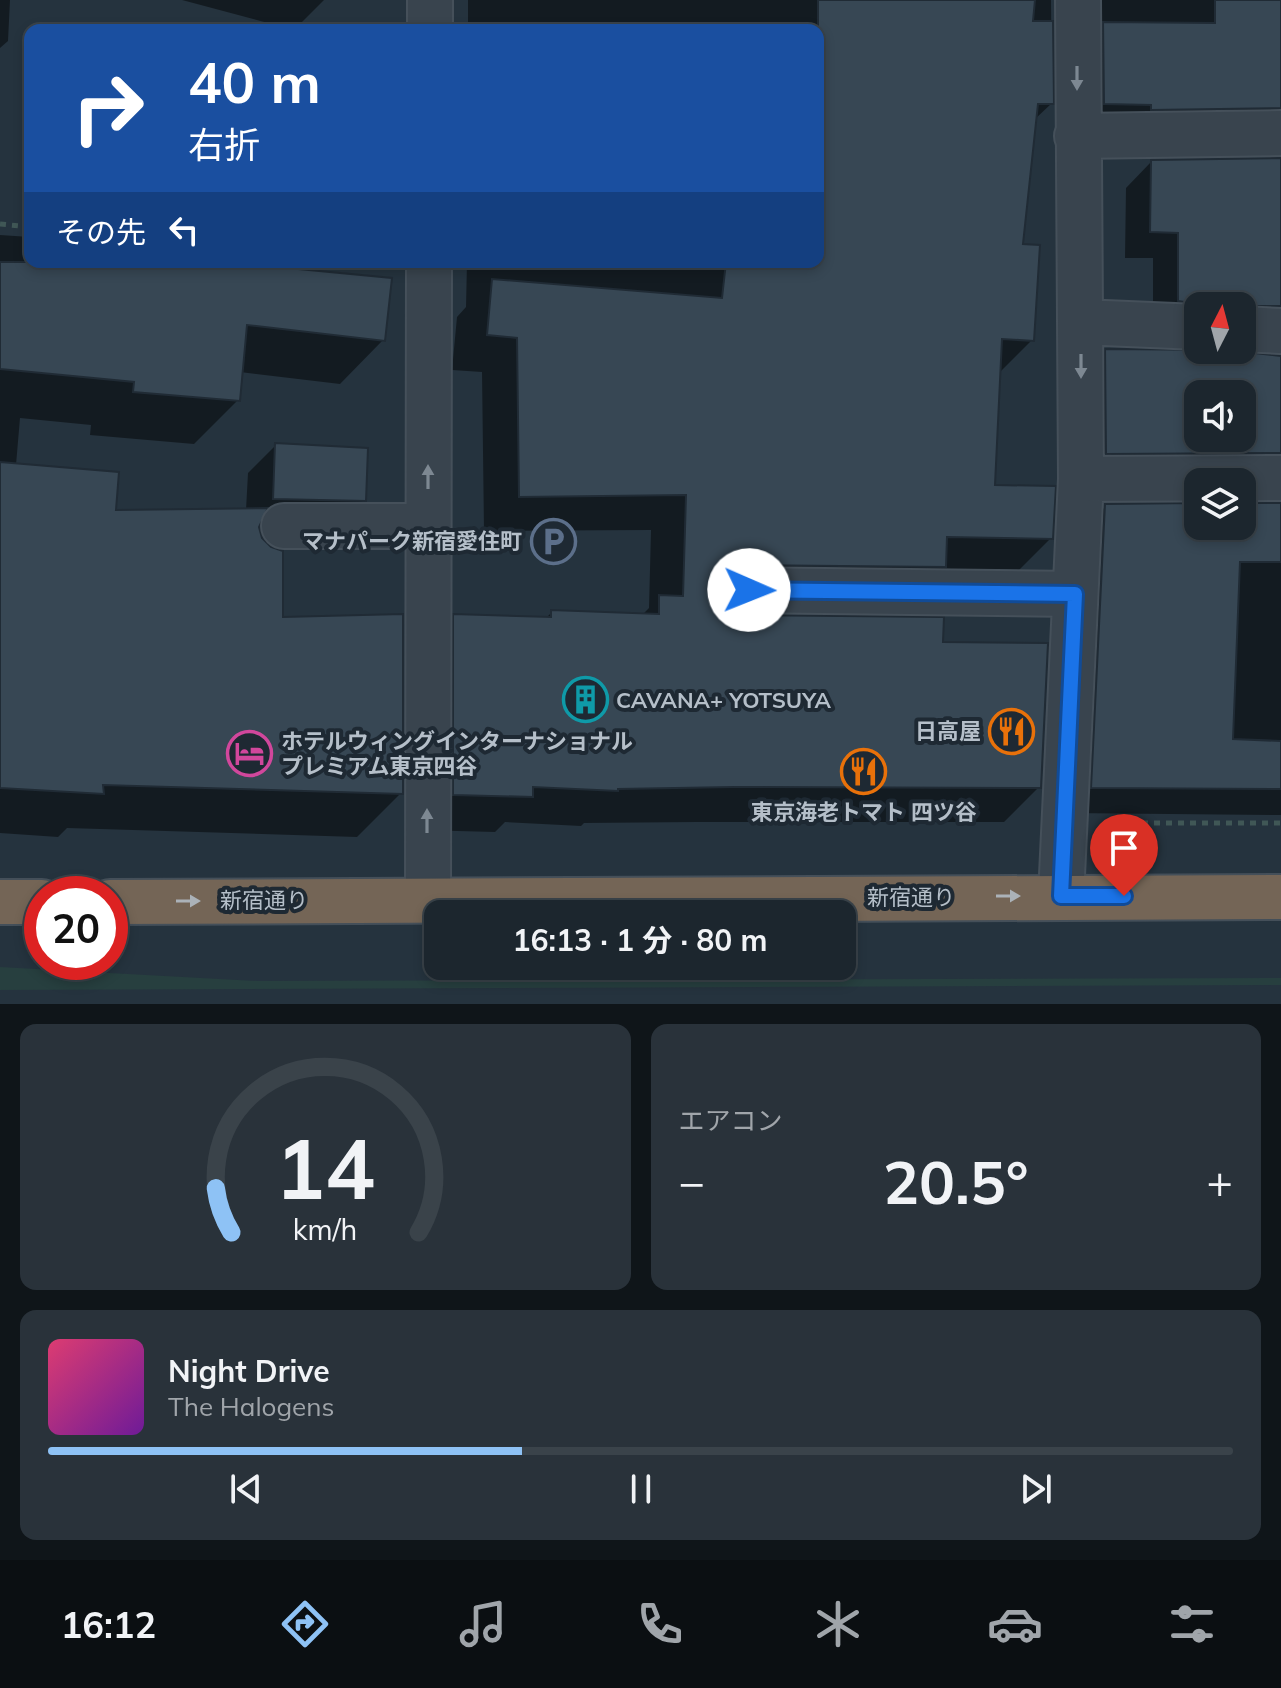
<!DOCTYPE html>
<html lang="ja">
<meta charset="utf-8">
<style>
body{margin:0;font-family:Mulish,"Noto Sans JP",sans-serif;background:#29323a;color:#f1f3f6;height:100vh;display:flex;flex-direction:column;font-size:30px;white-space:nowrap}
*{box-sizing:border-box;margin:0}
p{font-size:26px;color:#a0a5aa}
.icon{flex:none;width:44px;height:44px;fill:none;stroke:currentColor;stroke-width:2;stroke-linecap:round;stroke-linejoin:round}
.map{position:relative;height:1004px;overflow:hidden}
.drawer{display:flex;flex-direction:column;gap:20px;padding:20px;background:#0f1519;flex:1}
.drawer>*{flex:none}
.top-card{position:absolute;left:24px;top:24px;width:800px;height:244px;border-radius:16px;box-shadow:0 4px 12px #0003,0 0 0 2px #3a434a;background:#1a4fa0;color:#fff;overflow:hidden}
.needle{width:52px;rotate:6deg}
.buttons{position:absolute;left:1184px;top:292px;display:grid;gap:16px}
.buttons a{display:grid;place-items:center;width:72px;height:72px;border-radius:16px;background:#1c262e;box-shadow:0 4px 12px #0003,0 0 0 2px #3a434a;font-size:40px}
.speed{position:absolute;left:24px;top:876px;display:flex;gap:16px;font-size:40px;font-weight:700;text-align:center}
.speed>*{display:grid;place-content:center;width:104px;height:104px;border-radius:50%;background:#1c262e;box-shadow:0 4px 12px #0003,0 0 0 2px #3a434a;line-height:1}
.speed .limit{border:12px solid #d22;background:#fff;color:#111}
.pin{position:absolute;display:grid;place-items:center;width:68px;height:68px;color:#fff;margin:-82px -34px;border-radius:50% 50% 50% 0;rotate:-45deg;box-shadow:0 0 8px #0007}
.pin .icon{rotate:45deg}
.me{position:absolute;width:88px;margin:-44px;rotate:91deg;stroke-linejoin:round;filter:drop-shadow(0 0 6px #0008)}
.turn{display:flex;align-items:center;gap:28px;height:168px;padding:0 32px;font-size:36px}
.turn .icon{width:104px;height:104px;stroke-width:2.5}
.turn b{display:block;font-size:56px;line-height:68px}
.then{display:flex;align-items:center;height:76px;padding:0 32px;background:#0003;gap:16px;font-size:30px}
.big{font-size:60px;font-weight:700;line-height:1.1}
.drawer .tile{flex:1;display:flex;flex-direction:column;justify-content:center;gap:12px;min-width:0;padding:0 28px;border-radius:16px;background:#29323a}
.drawer .dial{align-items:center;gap:0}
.dial svg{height:208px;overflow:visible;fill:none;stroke:#3a434a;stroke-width:7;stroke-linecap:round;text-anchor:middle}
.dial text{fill:#f1f3f6;stroke:none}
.song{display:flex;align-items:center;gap:24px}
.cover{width:96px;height:96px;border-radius:12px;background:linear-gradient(135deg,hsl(340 70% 55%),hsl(280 70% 35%))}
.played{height:8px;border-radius:4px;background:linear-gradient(90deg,#8ec2f5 40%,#3a434a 40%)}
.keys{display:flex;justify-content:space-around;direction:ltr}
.heat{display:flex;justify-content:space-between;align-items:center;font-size:44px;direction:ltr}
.drawer .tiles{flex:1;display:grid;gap:20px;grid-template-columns:1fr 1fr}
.tile:last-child{grid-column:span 2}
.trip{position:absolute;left:424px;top:900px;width:432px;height:80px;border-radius:16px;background:#1c262e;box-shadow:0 4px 12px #0003,0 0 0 2px #3a434a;font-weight:700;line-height:80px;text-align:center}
.menu{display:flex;height:128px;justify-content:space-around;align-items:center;background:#0b0f12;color:#a0a5aa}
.menu .icon{width:56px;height:56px}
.menu .selected{color:#8ec2f5}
.menu b{font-size:36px;color:#f1f3f6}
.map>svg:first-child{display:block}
.green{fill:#273f3f}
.shadow{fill:#0007;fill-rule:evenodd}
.building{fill:#374754;stroke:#202b35;stroke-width:2;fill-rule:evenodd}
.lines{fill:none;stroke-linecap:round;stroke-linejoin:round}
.minor-casing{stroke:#45505a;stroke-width:48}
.highway-casing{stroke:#444f59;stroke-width:48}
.path{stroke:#405756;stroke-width:5;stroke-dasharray:6 6;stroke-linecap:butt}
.minor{stroke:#39444e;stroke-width:44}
.highway{stroke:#746556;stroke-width:44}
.oneway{fill:#7d8892}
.oneway2{fill:#abb2b8}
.route-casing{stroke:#114b97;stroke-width:20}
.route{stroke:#1a73e8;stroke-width:14}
.labels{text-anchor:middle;stroke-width:8;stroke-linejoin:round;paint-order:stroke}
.poi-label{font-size:22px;font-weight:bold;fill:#b5bfc9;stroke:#1e2933;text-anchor:end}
.street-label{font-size:22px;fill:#b5bfc9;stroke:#1e2933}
</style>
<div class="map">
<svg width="1281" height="1004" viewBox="0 0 1281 1004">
<rect width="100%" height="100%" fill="#25333e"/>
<path class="green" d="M 0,967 L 258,981 L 1281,978 L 1281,985 L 0,990 Z"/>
<path class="shadow" d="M 0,0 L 10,0 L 8,41 L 0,48 Z
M 182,0 L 324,0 L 294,30 Z
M 468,0 L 1051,0 L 1052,103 L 1034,120 L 1021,246 L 1032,340 L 998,374 L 993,487 L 1051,538 L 1016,573 L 908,602 L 725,600 L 735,613 L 748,617 L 941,644 L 1039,787 L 1004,822 L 697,822 L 584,823 L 581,826 L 505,822 L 495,832 L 419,830 L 419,651 L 454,616 L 545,619 L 552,612 L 642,615 L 649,608 L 651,530 L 484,531 L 482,372 L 452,370 L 457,317 L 466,307 L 467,262 L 818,262 L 818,30 L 468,30 Z
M 1085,0 L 1281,0 L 1281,159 L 1277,146 L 1079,129 Z
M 1281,160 L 1281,504 L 1278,492 L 1081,479 L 1080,377 L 1106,351 L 1280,358 L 1278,346 L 1242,332 L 1242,306 L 1198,306 L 1153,326 L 1153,258 L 1125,258 L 1126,188 L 1151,162 ZM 1198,394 L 1242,394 L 1242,438 L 1198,438 Z
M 0,235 L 30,237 L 30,262 L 194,262 L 383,340 L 340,384 L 240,372 L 238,400 L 194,444 L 90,435 L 91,425 L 20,418 L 16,465 L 114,512 L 246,510 L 248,473 L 276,445 L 364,500 L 336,528 L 257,526 L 281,619 L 401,793 L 357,837 L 67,828 L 58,837 L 0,833 Z
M 1198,505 L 1198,526 L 1242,526 L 1242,505 L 1281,505 L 1281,815 L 1066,813 L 1080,532 L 1106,506 Z"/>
<path class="building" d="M 818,0 L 1035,0 L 1033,21 L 1053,21 L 1054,104 L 1038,104 L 1023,244 L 1040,245 L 1034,341 L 1002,339 L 995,485 L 1056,486 L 1053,539 L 947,537 L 946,567 L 749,565 L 736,569 L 728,577 L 724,589 L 727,602 L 736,611 L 749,615 L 944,617 L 943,642 L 1048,643 L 1041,788 L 734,787 L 618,789 L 618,791 L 533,787 L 533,797 L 453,795 L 453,614 L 551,617 L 551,610 L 659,614 L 659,595 L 683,596 L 686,495 L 519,497 L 517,338 L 487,335 L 492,279 L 722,298 L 726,262 L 818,262 Z
M 1215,0 L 1281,0 L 1281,108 L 1151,110 L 1151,105 L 1104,104 L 1103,22 L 1215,23 Z
M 1281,158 L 1281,306 L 1211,306 L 1178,301 L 1178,233 L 1150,232 L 1151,160 Z
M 0,262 L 225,262 L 392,278 L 385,341 L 247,325 L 240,401 L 133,392 L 134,382 L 0,369 Z
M 1105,349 L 1229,350 L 1281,356 L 1281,453 L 1106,454 ZM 1198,394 L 1242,394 L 1242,438 L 1198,438 Z
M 275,443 L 368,448 L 366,501 L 273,499 Z
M 0,462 L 119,472 L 116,510 L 268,508 L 259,527 L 262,538 L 271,547 L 283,551 L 283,617 L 403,614 L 403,794 L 103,785 L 104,794 L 0,788 Z
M 1198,503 L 1198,526 L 1242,526 L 1242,503 L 1281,503 L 1281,562 L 1240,562 L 1233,739 L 1281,741 L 1281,789 L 1091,788 L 1105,504 Z"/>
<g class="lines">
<defs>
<path id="minor" d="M 430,30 L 430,0
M 1077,136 L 1281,133
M 1081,322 L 1198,327
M 1242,329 L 1281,331
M 1081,479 L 1281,478
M 284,526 L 428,526
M 749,590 L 1075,594
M 1061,896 L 1081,479 L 1078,0
M 428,899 L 429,262"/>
<path id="highway" d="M 0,902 L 42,902
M 110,902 L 1281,897"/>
</defs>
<use href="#minor" class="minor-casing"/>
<use href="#highway" class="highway-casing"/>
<path class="path" d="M 0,224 L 30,227
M 1118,823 L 1281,823"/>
<use href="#minor" class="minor"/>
<use href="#highway" class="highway"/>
</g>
<defs><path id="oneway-solid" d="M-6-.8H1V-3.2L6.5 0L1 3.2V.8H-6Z" transform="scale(2)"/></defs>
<g class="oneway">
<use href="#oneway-solid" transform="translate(1077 78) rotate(90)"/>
<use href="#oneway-solid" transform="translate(1081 366) rotate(90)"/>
<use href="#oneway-solid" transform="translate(428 477) rotate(-90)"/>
<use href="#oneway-solid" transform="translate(427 821) rotate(-90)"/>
</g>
<g class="oneway2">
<use href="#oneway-solid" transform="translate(1008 896)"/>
<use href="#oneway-solid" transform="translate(188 901)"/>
</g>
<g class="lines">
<defs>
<path id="route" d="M 749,590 L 1075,594 L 1061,896 L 1124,896"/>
</defs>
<use href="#route" class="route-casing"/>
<use href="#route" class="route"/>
</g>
<defs>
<symbol id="parking-ring" viewBox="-11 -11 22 22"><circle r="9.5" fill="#1e2933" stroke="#5c6f8a" stroke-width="1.5"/><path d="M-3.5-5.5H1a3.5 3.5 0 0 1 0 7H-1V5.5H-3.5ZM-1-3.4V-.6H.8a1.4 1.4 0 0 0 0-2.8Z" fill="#5c6f8a"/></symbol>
<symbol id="building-ring" viewBox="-11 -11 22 22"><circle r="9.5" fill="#1e2933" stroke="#0f9aa8" stroke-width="1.5"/><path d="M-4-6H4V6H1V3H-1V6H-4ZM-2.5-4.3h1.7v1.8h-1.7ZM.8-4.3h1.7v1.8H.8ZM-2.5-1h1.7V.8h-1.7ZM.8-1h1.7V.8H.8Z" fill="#0f9aa8"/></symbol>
<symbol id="restaurant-ring" viewBox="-11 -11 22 22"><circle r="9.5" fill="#1e2933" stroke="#e8710a" stroke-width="1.5"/><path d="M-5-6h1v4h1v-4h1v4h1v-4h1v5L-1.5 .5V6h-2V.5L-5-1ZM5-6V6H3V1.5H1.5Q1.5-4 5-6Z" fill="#e8710a"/></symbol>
<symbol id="hotel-ring" viewBox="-11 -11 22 22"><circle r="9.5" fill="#1e2933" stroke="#d1479c" stroke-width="1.5"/><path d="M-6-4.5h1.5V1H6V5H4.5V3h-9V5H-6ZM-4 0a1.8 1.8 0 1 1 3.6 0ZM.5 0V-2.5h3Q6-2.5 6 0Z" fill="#d1479c"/></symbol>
</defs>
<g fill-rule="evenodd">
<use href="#parking-ring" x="528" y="516" width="51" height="51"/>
<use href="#building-ring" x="560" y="674" width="51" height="51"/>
<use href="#restaurant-ring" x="986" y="706" width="51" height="51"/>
<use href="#hotel-ring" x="224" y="728" width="51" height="51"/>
<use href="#restaurant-ring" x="838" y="746" width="51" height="51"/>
</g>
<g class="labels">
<g class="poi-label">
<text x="522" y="549">マナパーク新宿愛住町</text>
<text x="616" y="708" text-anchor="start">CAVANA+ YOTSUYA</text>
<text x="981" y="739">日高屋</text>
<text x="281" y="749" text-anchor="start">ホテルウィングインターナショナル<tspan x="281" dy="25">プレミアム東京四谷</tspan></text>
<text x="864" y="820" text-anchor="middle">東京海老トマト 四ツ谷</text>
</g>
<g class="street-label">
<text x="911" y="905">新宿通り</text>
<text x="264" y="908">新宿通り</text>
</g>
</g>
</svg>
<div class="buttons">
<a><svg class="needle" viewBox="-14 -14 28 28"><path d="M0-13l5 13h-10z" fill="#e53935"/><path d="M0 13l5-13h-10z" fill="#a0a5aa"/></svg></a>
<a><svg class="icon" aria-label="sound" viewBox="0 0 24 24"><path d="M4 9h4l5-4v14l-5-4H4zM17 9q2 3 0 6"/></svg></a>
<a><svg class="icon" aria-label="layers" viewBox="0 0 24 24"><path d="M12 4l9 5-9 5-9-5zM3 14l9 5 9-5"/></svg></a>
</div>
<div class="speed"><div class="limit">20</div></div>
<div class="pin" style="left:1124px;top:896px;background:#d93025"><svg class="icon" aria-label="arrive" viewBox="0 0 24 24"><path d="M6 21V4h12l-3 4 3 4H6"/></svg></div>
<svg class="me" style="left:749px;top:590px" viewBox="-20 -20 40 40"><circle r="19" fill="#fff"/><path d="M0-13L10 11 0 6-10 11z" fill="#1a73e8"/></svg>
<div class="trip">16:13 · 1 分 · 80 m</div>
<div class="top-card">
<div class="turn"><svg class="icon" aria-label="right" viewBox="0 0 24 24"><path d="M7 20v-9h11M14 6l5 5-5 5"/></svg><div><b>40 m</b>右折</div></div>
<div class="then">その先<svg class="icon" aria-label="left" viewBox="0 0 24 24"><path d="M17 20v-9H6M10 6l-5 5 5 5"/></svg></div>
</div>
</div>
<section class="drawer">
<div class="tiles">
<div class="tile dial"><svg viewBox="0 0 100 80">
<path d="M14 69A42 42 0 1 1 86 69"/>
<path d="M14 69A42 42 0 0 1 8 52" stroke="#8ec2f5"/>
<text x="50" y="56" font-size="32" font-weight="700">14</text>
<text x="50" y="72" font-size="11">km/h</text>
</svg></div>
<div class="tile"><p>エアコン</p>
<div class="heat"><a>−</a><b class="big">20.5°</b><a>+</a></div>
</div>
<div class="tile">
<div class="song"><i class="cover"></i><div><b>Night Drive</b><p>The Halogens</p></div></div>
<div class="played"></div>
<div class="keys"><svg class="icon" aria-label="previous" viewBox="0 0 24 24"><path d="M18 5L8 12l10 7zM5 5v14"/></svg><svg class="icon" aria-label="pause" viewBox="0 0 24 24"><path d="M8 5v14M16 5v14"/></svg><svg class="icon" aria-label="next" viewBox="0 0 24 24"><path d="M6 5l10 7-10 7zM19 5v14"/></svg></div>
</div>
</div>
</section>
<nav class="menu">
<b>16:12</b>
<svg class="icon selected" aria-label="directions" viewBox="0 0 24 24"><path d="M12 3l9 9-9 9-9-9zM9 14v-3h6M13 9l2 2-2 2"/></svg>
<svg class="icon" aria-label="music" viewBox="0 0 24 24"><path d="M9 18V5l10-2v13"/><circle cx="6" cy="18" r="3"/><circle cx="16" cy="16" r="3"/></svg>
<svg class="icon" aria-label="phone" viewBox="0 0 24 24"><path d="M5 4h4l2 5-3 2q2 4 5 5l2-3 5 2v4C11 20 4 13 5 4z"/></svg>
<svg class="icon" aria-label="climate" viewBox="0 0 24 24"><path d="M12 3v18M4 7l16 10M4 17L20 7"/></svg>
<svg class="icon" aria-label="car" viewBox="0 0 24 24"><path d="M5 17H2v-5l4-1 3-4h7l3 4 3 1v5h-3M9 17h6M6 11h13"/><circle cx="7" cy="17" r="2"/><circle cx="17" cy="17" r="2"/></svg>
<svg class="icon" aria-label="filters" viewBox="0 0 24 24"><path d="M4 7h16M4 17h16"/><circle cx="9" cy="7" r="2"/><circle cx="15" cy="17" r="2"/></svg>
</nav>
